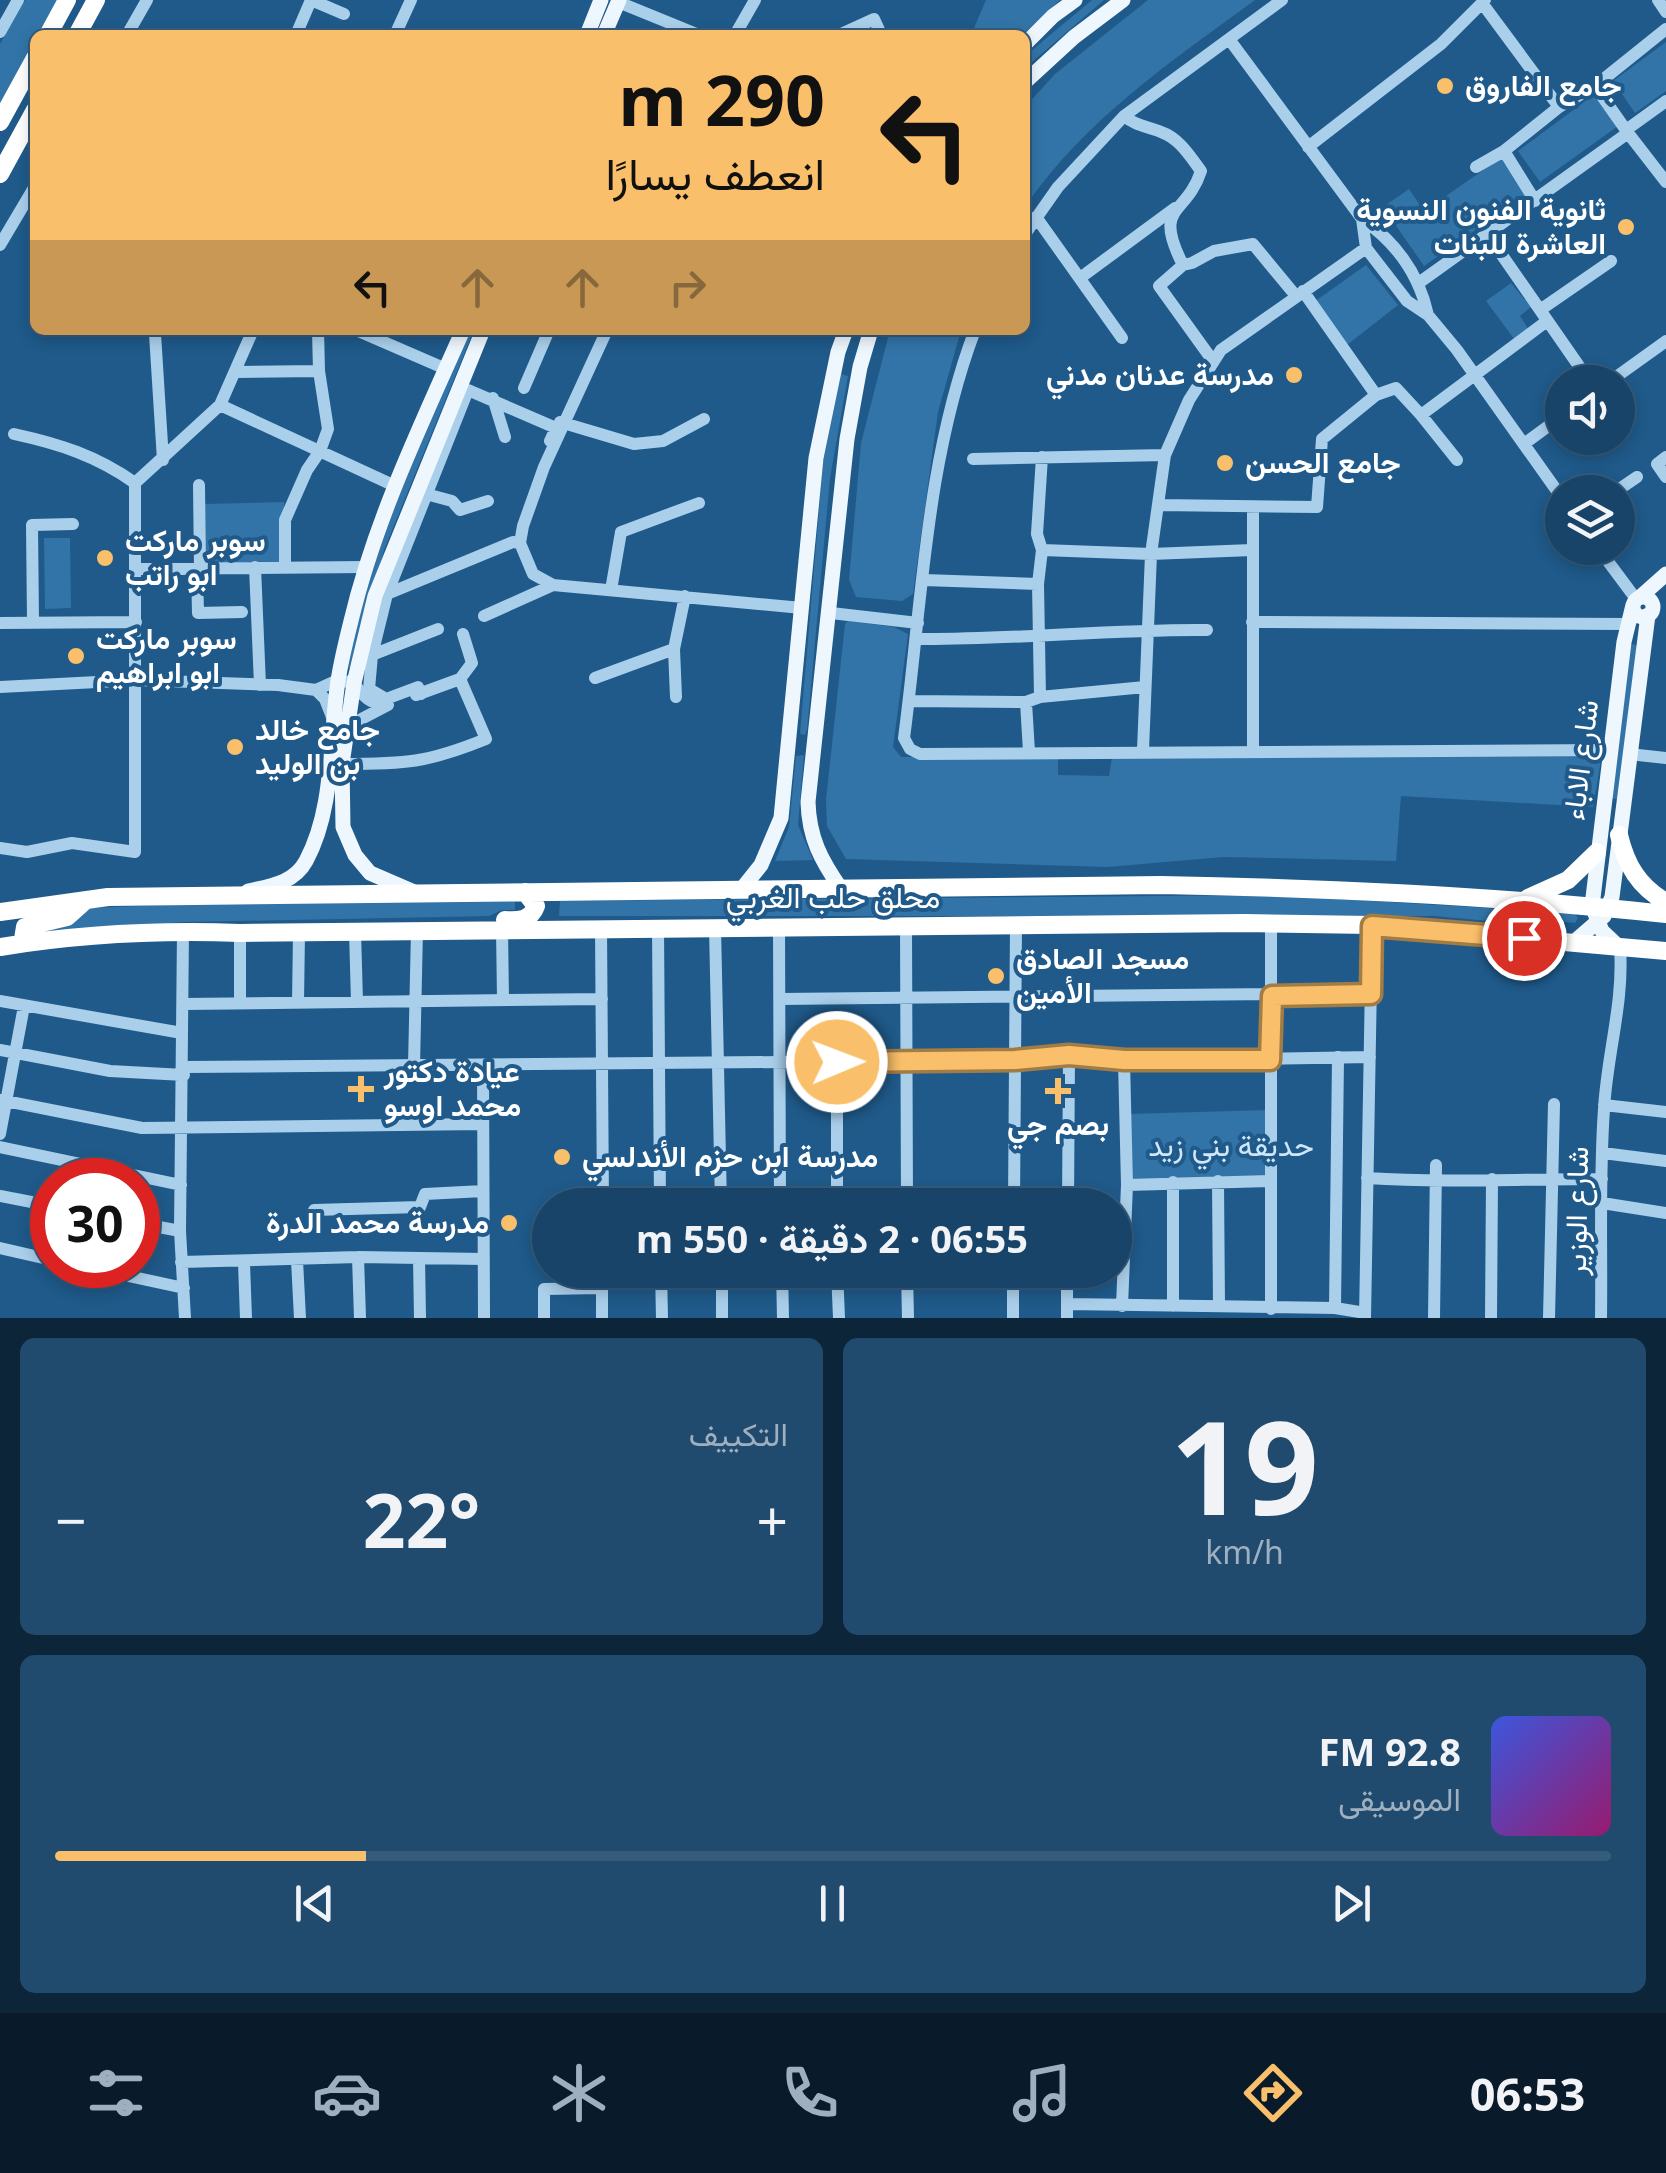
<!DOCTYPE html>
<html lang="ar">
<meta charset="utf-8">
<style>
body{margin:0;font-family:"Noto Sans",Vazirmatn,sans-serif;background:#204b6e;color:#f1f3f6;direction:rtl;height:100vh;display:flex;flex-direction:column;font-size:38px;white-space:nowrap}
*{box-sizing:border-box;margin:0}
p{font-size:32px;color:#9eb0c0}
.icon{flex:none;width:55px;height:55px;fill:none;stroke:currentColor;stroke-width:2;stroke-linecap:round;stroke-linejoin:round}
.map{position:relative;height:1318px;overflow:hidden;direction:ltr}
.drawer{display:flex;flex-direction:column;gap:20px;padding:20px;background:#0d2539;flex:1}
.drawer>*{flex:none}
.banner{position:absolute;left:30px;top:30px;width:1000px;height:305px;border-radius:15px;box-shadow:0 5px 15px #0003,0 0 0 2px #365c7c;direction:rtl;background:#fabf6a;color:#111;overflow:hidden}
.controls{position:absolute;left:1545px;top:365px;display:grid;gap:20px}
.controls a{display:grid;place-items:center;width:90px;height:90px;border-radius:50%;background:#174468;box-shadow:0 5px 15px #0003,0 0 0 2px #365c7c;font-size:50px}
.speed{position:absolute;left:30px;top:1158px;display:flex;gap:20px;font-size:50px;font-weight:700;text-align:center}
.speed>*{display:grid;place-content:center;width:130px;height:130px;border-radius:50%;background:#174468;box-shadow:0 5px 15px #0003,0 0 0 2px #365c7c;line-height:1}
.speed .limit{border:15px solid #d22;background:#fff;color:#111}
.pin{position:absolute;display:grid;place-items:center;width:85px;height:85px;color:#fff;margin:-42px;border:5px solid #fff;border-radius:50%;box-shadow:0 2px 10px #0007}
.me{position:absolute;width:110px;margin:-55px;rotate:89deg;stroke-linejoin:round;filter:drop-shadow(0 0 8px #0008)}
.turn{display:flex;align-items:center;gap:35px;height:210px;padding:0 40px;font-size:45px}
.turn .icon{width:130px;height:130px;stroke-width:2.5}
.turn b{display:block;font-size:70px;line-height:85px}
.lanes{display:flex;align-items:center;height:95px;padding:0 40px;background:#0003;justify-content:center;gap:50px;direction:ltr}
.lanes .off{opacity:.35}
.big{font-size:75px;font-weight:700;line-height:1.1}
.drawer .card{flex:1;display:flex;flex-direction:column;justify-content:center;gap:15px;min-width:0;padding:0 35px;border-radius:15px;background:#204b6e}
.drawer .dial{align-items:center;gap:0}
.dial b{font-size:130px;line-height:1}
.song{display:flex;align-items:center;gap:30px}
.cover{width:120px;height:120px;border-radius:15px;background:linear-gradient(135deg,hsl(230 70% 55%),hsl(320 70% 35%))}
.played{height:10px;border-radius:5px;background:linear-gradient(90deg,#fabf6a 20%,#365c7c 20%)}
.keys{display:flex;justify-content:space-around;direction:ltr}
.heat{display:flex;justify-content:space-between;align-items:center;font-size:55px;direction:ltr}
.drawer .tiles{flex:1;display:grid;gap:20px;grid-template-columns:1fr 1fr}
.card:last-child{grid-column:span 2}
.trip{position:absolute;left:532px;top:1188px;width:600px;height:100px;border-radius:50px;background:#174468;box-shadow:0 5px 15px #0003,0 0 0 2px #365c7c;font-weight:700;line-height:100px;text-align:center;direction:rtl}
.menu{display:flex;height:160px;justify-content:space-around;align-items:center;background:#091b2a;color:#9eb0c0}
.menu .icon{width:70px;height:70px}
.menu .on{color:#fabf6a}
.menu b{font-size:45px;color:#f1f3f6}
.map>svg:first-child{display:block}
.green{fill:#3274a7}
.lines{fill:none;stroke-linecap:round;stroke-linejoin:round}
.minor{stroke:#aacfeb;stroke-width:12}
.major{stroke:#eff7fe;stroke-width:15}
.highway{stroke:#fff;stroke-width:18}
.route-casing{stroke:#a27c45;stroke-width:25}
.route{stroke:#fabf6a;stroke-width:18}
.poi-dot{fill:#fabf6a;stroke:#1f5a8a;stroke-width:4}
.labels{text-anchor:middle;stroke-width:8;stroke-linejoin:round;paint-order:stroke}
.poi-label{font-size:30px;font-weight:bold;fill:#fff;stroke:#1f5a8a;text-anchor:start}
.street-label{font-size:30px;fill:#fff;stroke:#1f5a8a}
.park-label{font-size:30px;fill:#cfe7f8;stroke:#1f5a8a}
</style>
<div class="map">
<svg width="1666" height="1318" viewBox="0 0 1666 1318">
<rect width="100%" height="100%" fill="#1f5a8a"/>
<path class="green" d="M 25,0 L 57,0 L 38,35 L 35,35 L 35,41 L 0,105 L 0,44 Z
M 986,0 L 1060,0 L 1022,35 L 971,35 Z
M 1092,0 L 1104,0 L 1025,68 L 1025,56 Z
M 1148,0 L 1255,0 C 1172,61 1084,120 1025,207 L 1025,107 L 1055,74 Z
M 1666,42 L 1666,91 L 1635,113 L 1613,81 Z
M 1595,94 L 1618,126 L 1540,182 L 1518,151 Z
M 1501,158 L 1527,194 L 1424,266 L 1383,207 L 1409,189 L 1424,211 Z
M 1366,265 L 1398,305 L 1347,345 L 1314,302 Z
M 1511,283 L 1531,307 L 1520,316 L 1531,333 L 1517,343 L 1486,301 Z
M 468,330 L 474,330 L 384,550 L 353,668 L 348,668 C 371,548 421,442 468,330 Z
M 890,330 L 961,330 L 938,412 L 913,594 L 902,601 L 856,597 L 849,580 L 861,443 Z
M 841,374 L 848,376 L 830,478 L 807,730 L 805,735 L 800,734 L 823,463 Z
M 284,502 L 283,561 L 205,563 L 204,504 Z
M 44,538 L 70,538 L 71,608 L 45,609 Z
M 848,621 L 894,627 L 908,634 L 893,747 L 901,757 L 1058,756 L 1058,775 L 1109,776 L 1112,757 L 1602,754 L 1593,807 L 1401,796 L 1396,861 L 1224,857 L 1107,867 L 846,859 L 827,826 L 826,800 L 845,624 Z
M 1630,644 L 1637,645 L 1617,799 L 1609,798 Z
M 804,755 L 798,825 L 813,860 L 775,861 L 789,827 L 796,756 Z
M 1273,895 L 1574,913 L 1578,918 L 1575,923 L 1517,917 L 1510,923 L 1434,916 L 559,916 L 560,901 Z
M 515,900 L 515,910 L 502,910 L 489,916 L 185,922 L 37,933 L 67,924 L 91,908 L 216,903 Z
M 1268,1110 L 1269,1180 L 1129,1184 L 1128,1114 Z"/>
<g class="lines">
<path class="minor" d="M 1658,0 L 1666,12
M 618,2 L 699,35
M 1482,3 L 1559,107
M 0,32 L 18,0
M 127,35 L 147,0
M 296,35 L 311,0 L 344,14
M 395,35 L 411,0
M 735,35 L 755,0
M 839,35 L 874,19 L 880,32
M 1229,39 L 1362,219 C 1397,243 1419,274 1428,315
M 1124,116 C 1136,126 1146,126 1161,132 C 1179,138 1190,156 1201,171 C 1186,217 1152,204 1183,265 L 1159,286 L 1213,361
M 1626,130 L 1666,101
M 1628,133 L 1666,182
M 1308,147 L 1441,44 L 1485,0
M 1504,151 L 1535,201
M 1476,167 L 1504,151 L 1559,107 L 1595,86 L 1666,29
M 1036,217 L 1122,338
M 1362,219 L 1366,248 L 1407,301 L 1428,315 L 1457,350 L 1562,498
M 1025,234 L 1058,187 L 1124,116 L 1282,0
M 1488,235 L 1590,382
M 0,245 L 35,186
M 1183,265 L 1192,263 L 1214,251 L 1253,244 L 1296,296
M 1080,278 L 1175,208
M 1420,282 L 1628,133 L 1595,86
M 1303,291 L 1376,395 L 1396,388 L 1421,415 L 1547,321
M 1540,310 L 1611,261
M 160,330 L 155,334 L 163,460
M 356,330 L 446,369
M 607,330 L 544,467 L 523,526 L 520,543 L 533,574 L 553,585 L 802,608
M 975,330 C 926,459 922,602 904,738 L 910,749 L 920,754 L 1610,750
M 236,372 L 319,371
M 1609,382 L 1666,341
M 524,388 L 549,330
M 493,398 L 505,437
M 220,405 L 395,486
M 1421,415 L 1457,460
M 560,422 L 634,444 L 663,441 L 704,419
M 14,434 C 60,444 97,456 135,483
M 1524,444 L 1562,416
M 1666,457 L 1657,464 L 1666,477
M 973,459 L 1165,455
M 199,485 L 200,568
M 1615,492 L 1637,477
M 426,494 L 452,501 L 460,510 L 488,501
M 1160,505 L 1317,507 L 1322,439 L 1376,395
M 1598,548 L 1636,599
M 1042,550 L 1151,554 L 1252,550
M 255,567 L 260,685
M 285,567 L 285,520 L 307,470 L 320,451 L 328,429 L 319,371 L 318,330
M 197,568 L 198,613 L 242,612
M 137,569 L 365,567
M 924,580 L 1038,584
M 611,590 L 621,532 L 699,503
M 387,594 L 513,542 L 520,543
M 831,613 L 918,623
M 484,616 L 553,585
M 33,621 L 32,525 L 73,524
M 1252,622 L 1627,624
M 0,623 L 136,622
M 916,639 C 1013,640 1110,629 1207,630
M 372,655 L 438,629
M 595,678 L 674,649
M 0,687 L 136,680 L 278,685 L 316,690 L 338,680 L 354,683 C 363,697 370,703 386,706
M 316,690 L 325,699 L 334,722 L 348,726 L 388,705
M 421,694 L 418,687 L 386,699 L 369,689 L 372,655 L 387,594 L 468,390 L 556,428 L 550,441
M 416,695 L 460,679 L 472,663 L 463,634
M 676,697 L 674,649 L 685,596
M 1040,697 L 1038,584 L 1042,550 L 1037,534 L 1042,457
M 909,701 L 1026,702 L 1040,697 L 1145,687
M 1026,702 L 1029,752
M 1143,750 L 1151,554 L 1165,455 L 1189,400 L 1221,350 L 1366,248
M 1253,750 L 1253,507
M 1629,754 L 1666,758
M 342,764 C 405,764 427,763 486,739 L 460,679
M 0,848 L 27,852 L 72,843 L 135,852 L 135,483 L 220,405 L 253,330
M 906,925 L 907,1205
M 779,926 L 780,1205
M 658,927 L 660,1205
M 715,927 L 721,1205
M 601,928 L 603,1205
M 502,929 L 503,1000
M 183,931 L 180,1231 L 185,1318
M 355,931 L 357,1002
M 240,933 L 240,1003
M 780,999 L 1371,993
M 0,1001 L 182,1033
M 298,1003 L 299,932
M 183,1004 L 602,999
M 0,1050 L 110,1071 L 184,1075
M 1124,1061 L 1127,1185 L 1270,1181
M 414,1066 L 417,930
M 483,1066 L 484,1318
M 184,1067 L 1015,1060 L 1069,1055 L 1124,1061 L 1370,1057
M 0,1100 L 142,1128 L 482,1124
M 1604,1105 L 1666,1112
M 0,1134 L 24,1006
M 0,1147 L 181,1185
M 1603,1153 L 1666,1161
M 1367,1178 C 1446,1183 1523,1179 1602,1179
M 1218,1181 L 1219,1306
M 1173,1182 L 1173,1306
M 0,1196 L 52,1206
M 1602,1203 L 1666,1213
M 837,1205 L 837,1062
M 1014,1205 L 1016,924
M 1068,1205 L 1069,1055
M 314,1210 L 420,1207 L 425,1194 L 483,1191
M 138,1223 L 180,1231
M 0,1248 L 52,1260
M 358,1257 L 360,1318
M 419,1258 L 420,1318
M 297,1260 L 300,1318
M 181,1262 L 358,1257 L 483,1259
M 244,1263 L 246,1318
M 77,1265 L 184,1288
M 602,1270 L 602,1318
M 661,1270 L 662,1318
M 782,1270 L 783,1318
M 837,1270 L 839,1318
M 907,1270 L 908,1318
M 1067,1304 L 1335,1308 L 1365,1313
M 1122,1306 L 1127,1185
M 1335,1308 L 1338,1057
M 1271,1309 L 1271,925
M 544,1318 L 544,1289 L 602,1288
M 722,1318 L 722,1270
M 1013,1318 L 1013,1270
M 1067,1318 L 1067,1270
M 1365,1318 L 1372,925
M 1434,1318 L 1436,1165
M 1491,1318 L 1492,1179
M 1549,1318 L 1554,1104
M 1601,1318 C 1602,1248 1599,1178 1604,1109 C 1607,1054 1624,1003 1620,948"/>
<path class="major" d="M 587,35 L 601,0
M 604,35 L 619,0
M 1025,44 L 1053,16 L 1075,0
M 1025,82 L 1074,37 L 1123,0
M1633 607a10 10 0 1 1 20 0a10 10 0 1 1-20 0Z
M 1639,598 L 1666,574
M 841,889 C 821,860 809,838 808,802 L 847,439 L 860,367 L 871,330
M 741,890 L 761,865 L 781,818 L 816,458 L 838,352 L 846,330
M 248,891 C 271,886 294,883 306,861 C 335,807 329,740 338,681 C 341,661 346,641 351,621 C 375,520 421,425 463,330
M 414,892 L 370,873 L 355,855 L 343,827 L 342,764 L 354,683 L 375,596 L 483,330
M 1574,942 L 1604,916 L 1612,897 L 1648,615
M 1620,948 L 1602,931 L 1592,906 L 1624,642 L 1633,605"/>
<path class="highway" d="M 48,35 L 67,0
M 77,35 L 96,0
M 0,122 L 35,58
M 0,174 L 35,110
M 1619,835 C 1626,865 1639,887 1666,902
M 1528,898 L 1568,880 L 1597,852
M 0,912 L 108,897 L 1161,885 C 1330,888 1498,896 1666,914
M 505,920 C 519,921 531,920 536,906 L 525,892
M 35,941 L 23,939 L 25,927 L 67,917 L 86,900
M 0,947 C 80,934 159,930 240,933 L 1245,923 L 1372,925 L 1666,951"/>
</g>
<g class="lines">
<defs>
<path id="route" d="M 837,1062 L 1015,1060 L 1069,1055 L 1124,1060 L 1270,1060 L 1272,996 L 1371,994 L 1372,926 L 1524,938"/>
</defs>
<use href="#route" class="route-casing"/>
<use href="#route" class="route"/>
</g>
<g class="poi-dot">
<circle cx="1445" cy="86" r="10"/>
<circle cx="1626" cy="227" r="10"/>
<circle cx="1294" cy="375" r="10"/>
<circle cx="1225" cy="463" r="10"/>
<circle cx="105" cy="558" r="10"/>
<circle cx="76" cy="656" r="10"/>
<circle cx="235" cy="747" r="10"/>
<circle cx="996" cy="976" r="10"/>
<path d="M356 1074h10v10h10v10h-10v10h-10v-10h-10v-10h10z"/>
<path d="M1053 1076h10v10h10v10h-10v10h-10v-10h-10v-10h10z"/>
<circle cx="562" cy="1157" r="10"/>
<circle cx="509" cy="1223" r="10"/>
</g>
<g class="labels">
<g class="poi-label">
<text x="1465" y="96">جامع الفاروق</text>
<text x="1606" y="220" text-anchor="end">ثانوية الفنون النسوية<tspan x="1606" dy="34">العاشرة للبنات</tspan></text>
<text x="1274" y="385" text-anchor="end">مدرسة عدنان مدني</text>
<text x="1245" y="473">جامع الحسن</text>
<text x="125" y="551">سوبر ماركت<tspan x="125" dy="34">ابو راتب</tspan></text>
<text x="96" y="649">سوبر ماركت<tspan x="96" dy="34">ابو ابراهيم</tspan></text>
<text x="255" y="740">جامع خالد<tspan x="255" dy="34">بن الوليد</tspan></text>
<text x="1016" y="969">مسجد الصادق<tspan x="1016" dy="34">الأمين</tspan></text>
<text x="384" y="1082">عيادة دكتور<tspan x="384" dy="34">محمد اوسو</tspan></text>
<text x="1058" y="1135" text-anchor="middle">بصم جي</text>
<text x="582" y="1167">مدرسة ابن حزم الأندلسي</text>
<text x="489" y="1233" text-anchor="end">مدرسة محمد الدرة</text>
</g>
<g class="street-label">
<text transform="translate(1581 760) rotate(-83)" y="10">شارع الاباء</text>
<text x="833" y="908">محلق حلب الغربي</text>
<text transform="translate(1577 1211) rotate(-89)" y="10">شارع الوزير</text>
</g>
<g class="park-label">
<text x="1231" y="1156">حديقة بني زيد</text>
</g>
</g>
</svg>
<div class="controls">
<a><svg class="icon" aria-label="sound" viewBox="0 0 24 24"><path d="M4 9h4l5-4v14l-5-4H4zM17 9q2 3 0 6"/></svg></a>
<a><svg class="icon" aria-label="layers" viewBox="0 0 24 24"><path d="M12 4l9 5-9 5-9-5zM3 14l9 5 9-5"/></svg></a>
</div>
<div class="speed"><div class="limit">30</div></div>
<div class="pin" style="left:1524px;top:938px;background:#d93025"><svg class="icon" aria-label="arrive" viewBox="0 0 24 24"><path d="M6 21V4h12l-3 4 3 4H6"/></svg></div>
<svg class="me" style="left:837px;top:1062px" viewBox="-20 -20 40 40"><circle r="17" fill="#fabf6a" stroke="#fff" stroke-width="3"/><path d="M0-11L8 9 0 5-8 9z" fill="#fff"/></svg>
<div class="trip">06:55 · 2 دقيقة · 550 m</div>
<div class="banner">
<div class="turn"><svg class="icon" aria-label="left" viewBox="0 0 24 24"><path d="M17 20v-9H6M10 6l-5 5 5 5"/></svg><div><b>290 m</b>انعطف يسارًا</div></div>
<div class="lanes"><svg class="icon" aria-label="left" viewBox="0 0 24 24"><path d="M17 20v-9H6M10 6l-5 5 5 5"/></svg><svg class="icon off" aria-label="ahead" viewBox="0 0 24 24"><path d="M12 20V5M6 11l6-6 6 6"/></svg><svg class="icon off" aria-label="ahead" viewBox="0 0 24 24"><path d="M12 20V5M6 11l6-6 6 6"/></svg><svg class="icon off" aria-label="right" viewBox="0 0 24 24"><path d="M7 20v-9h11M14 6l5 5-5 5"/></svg></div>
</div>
</div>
<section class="drawer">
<div class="tiles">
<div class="card dial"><b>19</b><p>km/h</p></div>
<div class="card"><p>التكييف</p>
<div class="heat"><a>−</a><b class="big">22°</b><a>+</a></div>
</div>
<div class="card">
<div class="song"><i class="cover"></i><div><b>92.8 FM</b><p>الموسيقى</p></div></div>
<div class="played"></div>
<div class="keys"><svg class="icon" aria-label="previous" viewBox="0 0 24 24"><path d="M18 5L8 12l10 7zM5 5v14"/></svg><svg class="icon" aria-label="pause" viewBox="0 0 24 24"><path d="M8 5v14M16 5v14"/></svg><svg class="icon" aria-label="next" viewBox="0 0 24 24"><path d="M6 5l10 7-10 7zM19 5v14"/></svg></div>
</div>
</div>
</section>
<nav class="menu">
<b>06:53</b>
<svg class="icon on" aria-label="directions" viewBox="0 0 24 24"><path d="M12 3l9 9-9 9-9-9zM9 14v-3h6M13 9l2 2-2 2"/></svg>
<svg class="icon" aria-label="music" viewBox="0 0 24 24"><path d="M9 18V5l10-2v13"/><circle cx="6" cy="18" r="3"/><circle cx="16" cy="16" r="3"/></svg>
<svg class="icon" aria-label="phone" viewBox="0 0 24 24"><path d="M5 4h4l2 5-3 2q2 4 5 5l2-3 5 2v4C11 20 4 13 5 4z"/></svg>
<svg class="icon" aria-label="climate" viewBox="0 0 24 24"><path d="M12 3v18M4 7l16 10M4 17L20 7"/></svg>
<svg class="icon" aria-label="car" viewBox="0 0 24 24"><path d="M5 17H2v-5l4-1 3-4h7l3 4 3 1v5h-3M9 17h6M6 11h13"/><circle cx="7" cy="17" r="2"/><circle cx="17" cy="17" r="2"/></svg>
<svg class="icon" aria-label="filters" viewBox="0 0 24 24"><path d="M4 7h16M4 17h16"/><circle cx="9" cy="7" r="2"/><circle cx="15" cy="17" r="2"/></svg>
</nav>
